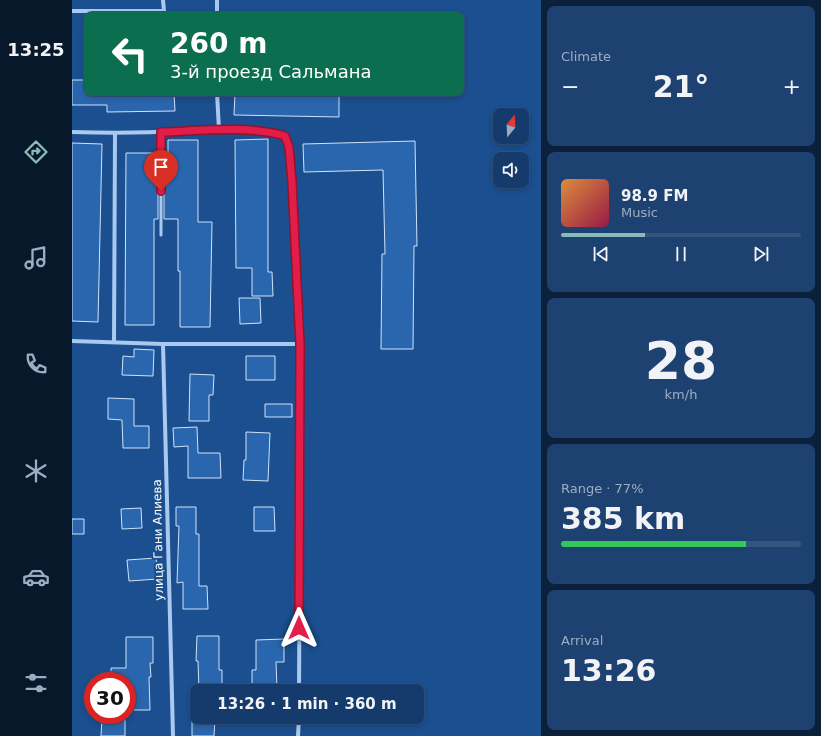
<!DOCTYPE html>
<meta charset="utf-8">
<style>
body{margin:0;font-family:"DejaVu Sans",sans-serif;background:#1d4271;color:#f1f3f6;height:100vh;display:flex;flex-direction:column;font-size:15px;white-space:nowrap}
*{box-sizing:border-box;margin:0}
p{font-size:13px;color:#9dadc1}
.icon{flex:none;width:22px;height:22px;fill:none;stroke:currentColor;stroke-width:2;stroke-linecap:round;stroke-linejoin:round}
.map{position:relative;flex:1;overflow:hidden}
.details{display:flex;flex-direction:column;gap:6px;padding:6px;background:#0b203b;width:280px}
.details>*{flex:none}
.hud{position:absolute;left:12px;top:12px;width:380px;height:84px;border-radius:8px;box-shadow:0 2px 6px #0003,0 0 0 1px #33557e;background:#0b6e4f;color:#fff;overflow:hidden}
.needle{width:26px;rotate:18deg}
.tools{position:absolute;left:421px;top:108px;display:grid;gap:8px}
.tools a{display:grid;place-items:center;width:36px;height:36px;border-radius:8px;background:#143b6b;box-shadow:0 2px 6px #0003,0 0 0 1px #33557e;font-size:20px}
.speed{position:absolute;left:12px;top:672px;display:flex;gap:8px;font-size:20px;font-weight:700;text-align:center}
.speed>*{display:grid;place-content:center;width:52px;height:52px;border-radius:50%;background:#143b6b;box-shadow:0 2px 6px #0003,0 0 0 1px #33557e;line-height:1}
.speed .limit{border:6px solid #d22;background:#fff;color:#111}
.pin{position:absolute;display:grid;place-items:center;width:34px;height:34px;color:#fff;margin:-41px -17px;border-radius:50% 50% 50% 0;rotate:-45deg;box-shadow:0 0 4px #0007}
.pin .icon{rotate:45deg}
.me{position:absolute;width:44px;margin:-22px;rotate:0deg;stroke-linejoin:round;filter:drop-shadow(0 0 3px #0008)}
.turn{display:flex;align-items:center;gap:14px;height:84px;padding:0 20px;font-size:18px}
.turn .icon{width:52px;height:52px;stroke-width:2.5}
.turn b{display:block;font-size:28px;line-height:34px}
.big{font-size:30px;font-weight:700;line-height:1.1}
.details .tile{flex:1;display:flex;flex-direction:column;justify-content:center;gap:6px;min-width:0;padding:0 14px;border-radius:8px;background:#1d4271}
.details .dial{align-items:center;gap:0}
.dial b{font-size:52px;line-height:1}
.song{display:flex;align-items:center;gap:12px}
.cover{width:48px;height:48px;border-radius:6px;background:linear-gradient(135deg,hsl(30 70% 55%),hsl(340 70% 35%))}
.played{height:4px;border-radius:2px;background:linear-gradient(90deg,#8bbbb9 35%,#33557e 35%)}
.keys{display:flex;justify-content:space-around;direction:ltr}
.heat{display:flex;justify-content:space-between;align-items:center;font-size:22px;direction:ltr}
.charge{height:6px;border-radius:3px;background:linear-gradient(90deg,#34c759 77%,#33557e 0)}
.trip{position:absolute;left:118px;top:684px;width:234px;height:40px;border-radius:8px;background:#143b6b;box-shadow:0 2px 6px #0003,0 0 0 1px #33557e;font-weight:700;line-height:40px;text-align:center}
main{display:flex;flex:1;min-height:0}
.tabs{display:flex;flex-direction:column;width:72px;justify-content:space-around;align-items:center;background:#08182b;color:#9dadc1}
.tabs .icon{width:28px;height:28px}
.tabs .current{color:#8bbbb9}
.tabs b{font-size:18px;color:#f1f3f6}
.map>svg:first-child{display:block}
.building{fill:#2a66ad;stroke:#cfe3fa}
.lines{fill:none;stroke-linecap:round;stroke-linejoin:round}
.service{stroke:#a9c9ee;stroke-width:3}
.minor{stroke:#a9c9ee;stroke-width:4}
.route-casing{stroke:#92132f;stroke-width:10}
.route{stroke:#e11d48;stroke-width:7}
.labels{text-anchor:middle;stroke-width:4;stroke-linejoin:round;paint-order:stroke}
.street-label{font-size:12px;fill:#fff;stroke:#1b4f8f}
</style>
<main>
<nav class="tabs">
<b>13:25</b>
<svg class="icon current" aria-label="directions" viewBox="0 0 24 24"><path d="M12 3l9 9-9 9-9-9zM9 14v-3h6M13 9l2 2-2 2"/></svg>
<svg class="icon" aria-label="music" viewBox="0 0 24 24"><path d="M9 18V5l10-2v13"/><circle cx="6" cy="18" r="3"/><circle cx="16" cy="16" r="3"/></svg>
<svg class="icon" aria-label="phone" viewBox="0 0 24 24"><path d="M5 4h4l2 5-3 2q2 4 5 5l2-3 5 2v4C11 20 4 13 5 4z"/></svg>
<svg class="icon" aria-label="climate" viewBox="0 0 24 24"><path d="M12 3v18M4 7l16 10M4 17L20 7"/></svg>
<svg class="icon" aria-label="car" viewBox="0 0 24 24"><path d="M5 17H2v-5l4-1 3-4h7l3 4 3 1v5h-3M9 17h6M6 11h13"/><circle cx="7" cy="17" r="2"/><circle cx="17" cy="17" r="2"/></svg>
<svg class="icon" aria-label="filters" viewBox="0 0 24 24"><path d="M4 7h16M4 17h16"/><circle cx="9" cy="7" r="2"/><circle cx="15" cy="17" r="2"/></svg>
</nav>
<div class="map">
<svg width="469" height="736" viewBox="0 0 469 736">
<rect width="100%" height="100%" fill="#1b4f8f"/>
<path class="building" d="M 0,80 L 15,80 L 15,93 L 102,93 L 103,111 L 35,112 L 35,105 L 0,105 Z
M 163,93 L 267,93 L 267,117 L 162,115 Z
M 196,139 L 196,272 L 200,272 L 201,296 L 180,296 L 180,268 L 164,268 L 163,140 Z
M 96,140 L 126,140 L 126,222 L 140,222 L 138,327 L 108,327 L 108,271 L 106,271 L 106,219 L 92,219 L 92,153 L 96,153 Z
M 343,141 L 345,246 L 342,246 L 341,349 L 309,349 L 310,254 L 313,254 L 311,170 L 232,172 L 231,144 Z
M 0,143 L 30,144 L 26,322 L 0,321 Z
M 54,153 L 86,153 L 86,219 L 82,219 L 82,325 L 53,325 Z
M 167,298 L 188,298 L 189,323 L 168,324 Z
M 62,349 L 82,350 L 81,376 L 50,375 L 51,356 L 62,357 Z
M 174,356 L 203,356 L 203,380 L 174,380 Z
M 118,374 L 142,375 L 141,395 L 137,395 L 137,421 L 117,421 Z
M 36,398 L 62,399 L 62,426 L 77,426 L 77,448 L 51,448 L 50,420 L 36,419 Z
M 193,404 L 220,404 L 220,417 L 193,417 Z
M 125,427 L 126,453 L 148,453 L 149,478 L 116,478 L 116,446 L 102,447 L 101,428 Z
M 174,432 L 198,433 L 196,481 L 171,480 L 172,460 L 174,460 Z
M 104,507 L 124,507 L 124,534 L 127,534 L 127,586 L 135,586 L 136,609 L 111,609 L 111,582 L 105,583 L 107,526 L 104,526 Z
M 182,507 L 202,507 L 203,531 L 182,531 Z
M 69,508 L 70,528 L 50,529 L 49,509 Z
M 0,519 L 12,519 L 12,534 L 0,534 Z
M 84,558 L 86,579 L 57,581 L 55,560 Z
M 125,636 L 147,636 L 147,670 L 150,670 L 150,691 L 127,691 L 126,661 L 124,661 Z
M 54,637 L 81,637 L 81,663 L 78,663 L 79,677 L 77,677 L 78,710 L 57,710 L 55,681 L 39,681 L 39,668 L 54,668 Z
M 212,639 L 212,662 L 204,662 L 205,688 L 180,689 L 180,670 L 184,670 L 184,640 Z
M 30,718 L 53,718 L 53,736 L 29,736 Z
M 120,718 L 143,719 L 142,736 L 120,736 Z"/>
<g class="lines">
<path class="service" d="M 89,132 L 89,235"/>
<path class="minor" d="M 91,0 L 92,11 L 94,15
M 0,11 L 92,11
M 145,15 L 145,0
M 145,93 L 147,130
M 0,132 C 36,133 71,133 107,131 C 140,130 181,126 213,136 L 217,147 L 220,182 L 229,344 L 227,691
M 0,341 L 91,344 L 229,344
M 42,342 L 43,133
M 91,344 L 101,736
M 226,736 L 227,717"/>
</g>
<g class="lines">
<defs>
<path id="route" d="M 89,191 L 89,132 C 126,131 178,125 213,136 L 217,147 L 220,182 L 228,344 L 227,628"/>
</defs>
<use href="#route" class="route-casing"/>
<use href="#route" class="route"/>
</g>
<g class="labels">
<g class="street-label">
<text transform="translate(86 540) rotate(-91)" y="4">улица Гани Алиева</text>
</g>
</g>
</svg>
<div class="tools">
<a><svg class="needle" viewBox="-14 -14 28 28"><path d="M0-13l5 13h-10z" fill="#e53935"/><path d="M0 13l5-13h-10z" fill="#9dadc1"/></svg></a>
<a><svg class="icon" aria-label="sound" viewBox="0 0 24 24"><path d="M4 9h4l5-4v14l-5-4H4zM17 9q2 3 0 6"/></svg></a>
</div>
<div class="speed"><div class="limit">30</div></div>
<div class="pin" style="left:89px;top:191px;background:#d93025"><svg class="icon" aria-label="arrive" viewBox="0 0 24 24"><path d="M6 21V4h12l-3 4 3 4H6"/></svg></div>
<svg class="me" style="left:227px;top:628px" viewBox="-20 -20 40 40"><path d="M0-17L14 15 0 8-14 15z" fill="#e11d48" stroke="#fff" stroke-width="4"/></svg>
<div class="trip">13:26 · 1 min · 360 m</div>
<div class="hud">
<div class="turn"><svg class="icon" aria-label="left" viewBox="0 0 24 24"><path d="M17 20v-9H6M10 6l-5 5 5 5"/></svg><div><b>260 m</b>3-й проезд Сальмана</div></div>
</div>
</div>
<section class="details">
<div class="tile"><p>Climate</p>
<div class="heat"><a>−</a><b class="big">21°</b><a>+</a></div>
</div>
<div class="tile">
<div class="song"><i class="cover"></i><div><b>98.9 FM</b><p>Music</p></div></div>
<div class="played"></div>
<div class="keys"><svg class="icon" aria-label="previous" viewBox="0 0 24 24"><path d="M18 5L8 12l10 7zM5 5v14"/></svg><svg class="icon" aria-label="pause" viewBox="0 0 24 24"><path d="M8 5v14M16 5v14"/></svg><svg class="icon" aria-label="next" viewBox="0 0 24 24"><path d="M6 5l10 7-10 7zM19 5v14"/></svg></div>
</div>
<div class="tile dial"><b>28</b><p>km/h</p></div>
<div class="tile"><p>Range · 77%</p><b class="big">385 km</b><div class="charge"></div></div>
<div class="tile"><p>Arrival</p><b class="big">13:26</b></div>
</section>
</main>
